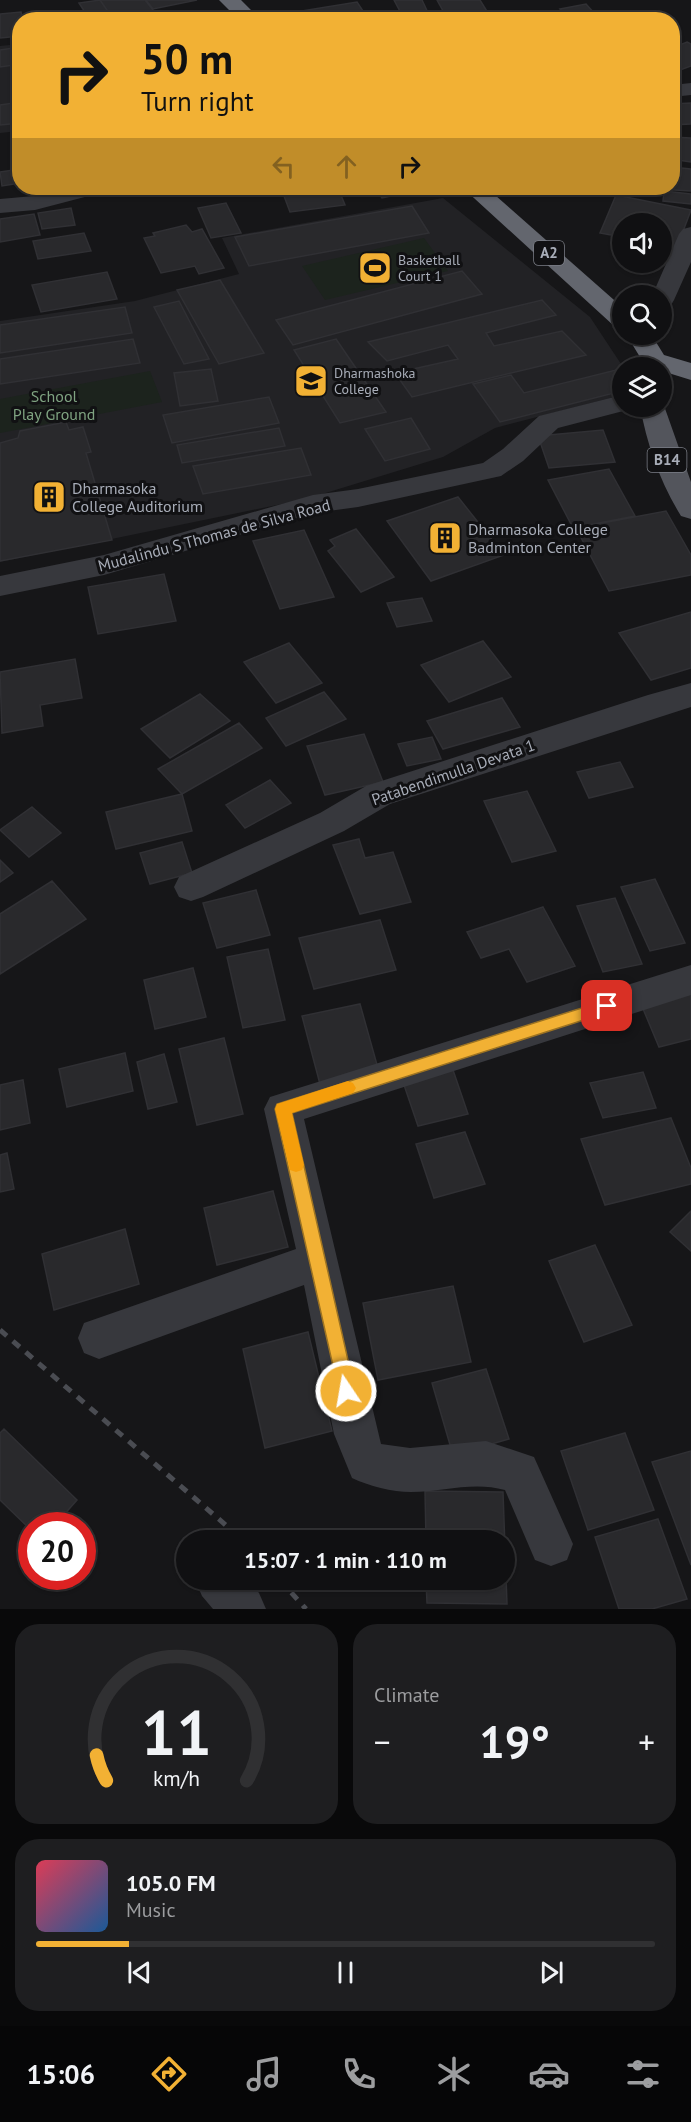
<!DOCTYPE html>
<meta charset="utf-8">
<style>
body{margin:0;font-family:"PT Sans",sans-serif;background:#1e1e20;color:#f1f3f6;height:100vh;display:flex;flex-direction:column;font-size:22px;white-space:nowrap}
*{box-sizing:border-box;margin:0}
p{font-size:20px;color:#9c9d9f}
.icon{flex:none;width:33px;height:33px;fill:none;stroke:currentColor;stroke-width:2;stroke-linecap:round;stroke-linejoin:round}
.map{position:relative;height:1609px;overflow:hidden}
.sheet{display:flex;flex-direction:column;gap:15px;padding:15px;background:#09090a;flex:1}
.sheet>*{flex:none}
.banner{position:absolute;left:12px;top:12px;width:668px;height:183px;border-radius:24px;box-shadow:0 2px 4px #0004,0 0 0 2px #303032;background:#f2b134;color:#111;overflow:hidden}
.tools{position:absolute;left:612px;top:213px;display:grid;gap:12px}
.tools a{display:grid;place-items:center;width:60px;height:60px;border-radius:50%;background:#101012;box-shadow:0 2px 4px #0004,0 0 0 2px #303032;font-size:30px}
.speed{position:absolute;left:18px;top:1512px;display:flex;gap:12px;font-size:30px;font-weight:700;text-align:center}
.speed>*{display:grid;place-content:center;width:78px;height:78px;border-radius:50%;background:#101012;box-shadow:0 2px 4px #0004,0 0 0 2px #303032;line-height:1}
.speed .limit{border:9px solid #d22;background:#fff;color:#111}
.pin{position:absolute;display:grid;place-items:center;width:51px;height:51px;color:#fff;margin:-26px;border-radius:12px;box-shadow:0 3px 9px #0006}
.me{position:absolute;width:66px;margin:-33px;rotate:348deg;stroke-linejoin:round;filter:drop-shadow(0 0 4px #0008)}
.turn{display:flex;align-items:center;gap:21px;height:126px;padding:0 30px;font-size:27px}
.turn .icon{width:78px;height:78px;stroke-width:2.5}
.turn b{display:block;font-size:42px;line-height:51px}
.lanes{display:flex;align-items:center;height:57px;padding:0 30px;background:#0003;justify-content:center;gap:30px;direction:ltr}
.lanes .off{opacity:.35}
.big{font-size:45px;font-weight:800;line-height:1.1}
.sheet .tile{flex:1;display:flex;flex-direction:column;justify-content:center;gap:9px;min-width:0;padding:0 21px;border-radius:24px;background:#1e1e20}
.sheet .dial{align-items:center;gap:0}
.dial svg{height:156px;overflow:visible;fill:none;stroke:#303032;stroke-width:7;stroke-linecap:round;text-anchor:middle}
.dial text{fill:#f1f3f6;stroke:none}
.song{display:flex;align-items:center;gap:18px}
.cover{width:72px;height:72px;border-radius:9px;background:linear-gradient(135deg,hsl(350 70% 55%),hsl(210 70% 35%))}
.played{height:6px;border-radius:3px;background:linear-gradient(90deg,#f2b134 15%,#303032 15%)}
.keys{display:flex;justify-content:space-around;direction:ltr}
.heat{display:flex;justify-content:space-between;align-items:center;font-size:33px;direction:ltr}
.sheet .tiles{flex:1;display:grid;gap:15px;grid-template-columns:1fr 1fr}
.tile:last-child{grid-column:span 2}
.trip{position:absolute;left:176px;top:1530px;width:339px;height:60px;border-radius:30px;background:#101012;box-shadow:0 2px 4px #0004,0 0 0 2px #303032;font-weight:800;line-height:60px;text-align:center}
.tab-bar{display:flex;height:96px;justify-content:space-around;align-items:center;background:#060607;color:#9c9d9f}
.tab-bar .icon{width:42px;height:42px}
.tab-bar .active{color:#f2b134}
.tab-bar b{font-size:27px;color:#f1f3f6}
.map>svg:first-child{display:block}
.built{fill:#222225}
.green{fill:#1c231d}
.building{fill:#29292c;stroke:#303034;stroke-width:1.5}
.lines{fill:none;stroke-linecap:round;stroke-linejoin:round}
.minor{fill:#37383d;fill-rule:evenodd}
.major{fill:#53555c;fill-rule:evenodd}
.highway{fill:#63666e;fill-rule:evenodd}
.rail{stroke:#4a4c52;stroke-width:5;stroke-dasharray:9 8;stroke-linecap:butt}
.route{fill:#f2b134;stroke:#9d7322;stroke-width:1.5}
.slow{fill:#f59e0b}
.labels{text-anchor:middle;stroke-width:6;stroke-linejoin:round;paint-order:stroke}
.far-poi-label{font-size:14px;fill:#a8adb8;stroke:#111113;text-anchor:start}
.shield{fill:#111113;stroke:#7b7e86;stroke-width:1.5}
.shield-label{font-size:15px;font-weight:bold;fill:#a8adb8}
.park-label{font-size:16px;fill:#7fa381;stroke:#111113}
.poi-label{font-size:16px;fill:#a8adb8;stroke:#111113;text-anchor:start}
.street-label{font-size:16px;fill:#a8adb8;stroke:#111113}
</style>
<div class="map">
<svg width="691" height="1609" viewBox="0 0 691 1609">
<rect width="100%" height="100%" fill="#161618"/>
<path class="built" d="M 19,44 L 19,131 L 0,133 L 0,46 Z
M 443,198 L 590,317 L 623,367 L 622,395 L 495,428 L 443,457 L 306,499 L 0,562 L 0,321 L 135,301 L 239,274 L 222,238 Z"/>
<path class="green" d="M 424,238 L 448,271 L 325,300 L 302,266 Z
M 150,371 L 162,402 L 0,433 L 0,399 Z"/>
<path class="building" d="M 100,0 L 145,0 L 157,15 L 137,20 L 114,20 Z
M 100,0 L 114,20 L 90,20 L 79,3 Z
M 146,0 L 197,0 L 153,9 Z
M 394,0 L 422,0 L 430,17 L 404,19 Z
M 437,0 L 480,0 L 488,13 L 447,18 Z
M 357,2 L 367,17 L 299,20 L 295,12 Z
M 586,4 L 595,14 L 569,19 L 560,9 Z
M 659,11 L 667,20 L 609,19 Z
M 21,12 L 23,20 L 20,20 L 20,36 L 0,38 L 0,14 Z
M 558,13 L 562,20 L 525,18 Z
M 687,42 L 691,44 L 691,66 L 672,73 L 672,48 Z
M 20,47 L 20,64 L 0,67 L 0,50 Z
M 20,102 L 20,123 L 0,125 L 0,105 Z
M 691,103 L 691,124 L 672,125 L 672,104 Z
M 672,137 L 691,138 L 691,162 L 678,160 L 679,149 L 672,149 Z
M 672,167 L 691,169 L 691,191 L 658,189 L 672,188 Z
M 20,169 L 20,183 L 2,186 L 0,172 Z
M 281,188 L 338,188 L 345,205 L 290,212 Z
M 375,188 L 418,188 L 420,190 L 382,198 Z
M 535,188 L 610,188 L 536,191 Z
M 664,191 L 691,194 L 691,204 L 663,201 Z
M 616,195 L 691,210 L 673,258 L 662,256 L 662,224 L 622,224 L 622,237 L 600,233 Z
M 226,203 L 241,233 L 211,238 L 198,208 Z
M 412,206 L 429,233 L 249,266 L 235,237 Z
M 71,208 L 75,225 L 42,229 L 38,213 Z
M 34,214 L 40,235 L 0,242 L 0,219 Z
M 186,225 L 192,232 L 202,229 L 224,268 L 199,274 L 195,266 L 161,273 L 144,238 L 155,236 L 153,233 Z
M 84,233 L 91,251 L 38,259 L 33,241 Z
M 462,271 L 482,294 L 293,345 L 276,320 Z
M 107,272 L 117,299 L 41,312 L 32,285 Z
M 220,280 L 264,353 L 219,364 L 177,290 Z
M 542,300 L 556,315 L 486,333 L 494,346 L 562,331 L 586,355 L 412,397 L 395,373 L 458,359 L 448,345 L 387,361 L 368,342 Z
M 179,301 L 209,359 L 184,364 L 154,307 Z
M 125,307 L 132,333 L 0,353 L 0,325 Z
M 133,339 L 140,363 L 0,384 L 0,359 Z
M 336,339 L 386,412 L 340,423 L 294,350 Z
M 211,369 L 218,401 L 180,406 L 174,373 Z
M 616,370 L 622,378 L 622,391 L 500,422 L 473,384 L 511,375 L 524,393 Z
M 269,397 L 279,423 L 172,443 L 163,415 Z
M 411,418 L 430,449 L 385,461 L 365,429 Z
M 66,422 L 69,430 L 83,427 L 91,452 L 86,453 L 112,540 L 0,561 L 0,443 L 18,438 L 20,431 Z
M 279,428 L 285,446 L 182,463 L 177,445 Z
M 603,430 L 615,462 L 549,468 L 538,436 Z
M 301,448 L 311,475 L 203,494 L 193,466 Z
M 609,469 L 635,516 L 573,528 L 548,480 Z
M 458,497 L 504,555 L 431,581 L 387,521 Z
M 666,511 L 691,555 L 691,575 L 609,591 L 576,528 Z
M 356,529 L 394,577 L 361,592 L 328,551 L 335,546 L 330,540 Z
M 304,530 L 334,597 L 280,609 L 253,541 Z
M 164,574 L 176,621 L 98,634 L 88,587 Z
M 422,598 L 432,621 L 397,627 L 387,603 Z
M 691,612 L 691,668 L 651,680 L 619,633 Z
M 483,641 L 511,677 L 449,702 L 421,665 Z
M 289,643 L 322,683 L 276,703 L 244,662 Z
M 75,659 L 82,698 L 40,705 L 43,726 L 2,733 L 0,672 Z
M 324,692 L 346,719 L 286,746 L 266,718 Z
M 200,694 L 230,721 L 170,758 L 141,729 Z
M 502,698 L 520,727 L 443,749 L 427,721 Z
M 239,723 L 262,748 L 182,794 L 158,769 Z
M 364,734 L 383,782 L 325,795 L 307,746 Z
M 432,737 L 441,759 L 407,766 L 398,744 Z
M 620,762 L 633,787 L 589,798 L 577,772 Z
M 270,780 L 291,803 L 245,828 L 226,805 Z
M 527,791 L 556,851 L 512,862 L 484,801 Z
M 182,794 L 192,831 L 116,849 L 106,812 Z
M 32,807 L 61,833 L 29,857 L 0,830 Z
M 359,839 L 365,858 L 393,852 L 411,902 L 360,914 L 333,845 Z
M 182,842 L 192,873 L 150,884 L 140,853 Z
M 0,860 L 13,873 L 0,882 Z
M 655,879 L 685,943 L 650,951 L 621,887 Z
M 52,881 L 86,919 L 0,974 L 0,914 Z
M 256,890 L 270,935 L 217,948 L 203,903 Z
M 615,898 L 642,964 L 603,972 L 577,906 Z
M 543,907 L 575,966 L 527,982 L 509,949 L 481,958 L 467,932 Z
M 380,920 L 396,970 L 314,989 L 299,938 Z
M 268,949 L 285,1020 L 243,1028 L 227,957 Z
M 193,968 L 206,1017 L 155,1029 L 144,980 Z
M 691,992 L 691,1039 L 659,1047 L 641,1004 Z
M 360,1004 L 379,1072 L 320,1084 L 302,1016 Z
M 224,1038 L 243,1114 L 197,1125 L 179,1049 Z
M 125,1053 L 133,1091 L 67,1107 L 59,1069 Z
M 164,1054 L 177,1102 L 148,1109 L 137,1062 Z
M 452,1067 L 468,1114 L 418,1126 L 402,1079 Z
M 643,1072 L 656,1108 L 603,1118 L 590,1083 Z
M 23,1080 L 30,1123 L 0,1130 L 0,1085 Z
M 671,1118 L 691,1168 L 691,1184 L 605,1205 L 581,1139 Z
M 465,1132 L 485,1184 L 434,1198 L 416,1144 Z
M 7,1153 L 14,1189 L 0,1192 L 0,1155 Z
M 273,1191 L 288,1247 L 217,1265 L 204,1208 Z
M 691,1211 L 691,1251 L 670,1232 Z
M 125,1229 L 139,1284 L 54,1310 L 42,1254 Z
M 595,1245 L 632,1325 L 584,1342 L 549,1261 Z
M 453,1286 L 471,1362 L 378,1380 L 363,1303 Z
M 308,1332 L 332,1431 L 265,1448 L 243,1349 Z
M 486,1369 L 509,1439 L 453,1455 L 432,1383 Z
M 4,1429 L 77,1500 L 54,1526 L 32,1526 L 32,1531 L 0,1500 L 0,1433 Z
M 625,1433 L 654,1510 L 588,1530 L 561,1451 Z
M 691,1451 L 691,1565 L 652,1462 Z
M 425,1491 L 503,1492 L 507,1604 L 427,1603 L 426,1580 L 504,1580 L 504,1540 L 426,1540 Z
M 658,1519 L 687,1599 L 652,1609 L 619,1609 L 595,1537 Z"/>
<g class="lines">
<path class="minor" d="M 691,83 L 691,95 L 672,97 L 672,85 Z
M 67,188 L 104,188 L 100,193 L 35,210 L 0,213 L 0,199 L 34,196 Z
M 691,227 L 691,262 L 674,300 L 671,305 L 662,307 L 662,296 L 652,296 L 679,234 L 683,229 Z
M 622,395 L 622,406 L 633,406 L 631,409 L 558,428 L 523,461 L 501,476 L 358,507 L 314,513 L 104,575 L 0,596 L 0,576 L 104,555 L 313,495 L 358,489 L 483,463 L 503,449 L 539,416 Z
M 691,683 L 691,707 L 390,804 L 344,831 L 203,897 L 191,901 L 179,897 L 174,887 L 179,877 L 320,813 L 366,786 L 648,695 Z
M 691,965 L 691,995 L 304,1119 L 381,1444 L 410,1448 L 486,1441 L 534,1457 L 573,1544 L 567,1560 L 551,1566 L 535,1560 L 505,1490 C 473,1481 443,1492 411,1492 C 392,1492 369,1486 352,1478 L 334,1434 L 304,1285 L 99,1359 L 84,1353 L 78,1338 L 84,1323 L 296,1249 L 264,1109 L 270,1097 Z
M 195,1580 L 248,1580 L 259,1593 L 266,1609 L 213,1609 L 202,1596 Z"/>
<path class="major" d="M 662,400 L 691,482 L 691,519 L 681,516 C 660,482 647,445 640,406 L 662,406 Z"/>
<path class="highway" d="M 219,0 L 241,0 L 261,20 L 239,20 Z
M 463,188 L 487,188 L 622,307 L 622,327 L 613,325 Z
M 626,334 L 651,334 L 664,355 L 691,363 L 691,380 L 662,371 L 662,368 L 646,367 Z"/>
<path class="rail" d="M 0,1330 L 243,1540
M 280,1580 L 306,1609"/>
</g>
<path class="route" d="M 607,1000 L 614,1006 L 612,1011 L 292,1113 L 355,1391 L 353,1397 L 346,1400 L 340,1397 L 275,1109 L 277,1104 Z"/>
<path class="slow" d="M 348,1081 L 353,1083 L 356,1088 L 353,1093 L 292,1113 L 304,1165 L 302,1170 L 296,1172 L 290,1170 L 275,1109 L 277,1104 Z"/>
<defs>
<symbol id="stadium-square" viewBox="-11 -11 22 22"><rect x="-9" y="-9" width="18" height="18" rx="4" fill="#f2b134" stroke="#111113"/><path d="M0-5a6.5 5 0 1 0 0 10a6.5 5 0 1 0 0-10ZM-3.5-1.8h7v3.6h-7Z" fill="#111"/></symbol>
<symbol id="university-square" viewBox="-11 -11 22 22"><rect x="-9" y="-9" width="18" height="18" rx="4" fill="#f2b134" stroke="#111113"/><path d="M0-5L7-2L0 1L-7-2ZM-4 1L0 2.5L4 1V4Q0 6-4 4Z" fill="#111"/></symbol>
<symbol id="building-square" viewBox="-11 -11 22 22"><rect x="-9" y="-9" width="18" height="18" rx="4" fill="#f2b134" stroke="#111113"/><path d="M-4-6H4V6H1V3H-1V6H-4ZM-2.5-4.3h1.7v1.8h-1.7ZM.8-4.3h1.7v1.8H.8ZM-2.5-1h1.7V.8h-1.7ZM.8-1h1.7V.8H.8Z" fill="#111"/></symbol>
</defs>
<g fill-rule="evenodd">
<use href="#stadium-square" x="356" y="249" width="38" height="38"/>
<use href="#university-square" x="292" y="362" width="38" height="38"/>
<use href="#building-square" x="30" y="478" width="38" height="38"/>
<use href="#building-square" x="426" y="519" width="38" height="38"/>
</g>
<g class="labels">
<g class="far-poi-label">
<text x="398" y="265">Basketball<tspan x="398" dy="16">Court 1</tspan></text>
<text x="334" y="378">Dharmashoka<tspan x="334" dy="16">College</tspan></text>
</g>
<g class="shield">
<rect x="534" y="241" width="30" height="24" rx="4.5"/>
<rect x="647.5" y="448" width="39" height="24" rx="4.5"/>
</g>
<g class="shield-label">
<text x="549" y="258">A2</text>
<text x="667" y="465">B14</text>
</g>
<g class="park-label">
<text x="54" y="402">School<tspan x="54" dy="18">Play Ground</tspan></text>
</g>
<g class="poi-label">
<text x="72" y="494">Dharmasoka<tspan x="72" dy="18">College Auditorium</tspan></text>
<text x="468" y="535">Dharmasoka College<tspan x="468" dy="18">Badminton Center</tspan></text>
</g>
<g class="street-label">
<text transform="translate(214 535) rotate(-15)" y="6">Mudalindu S Thomas de Silva Road</text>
<text transform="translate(453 772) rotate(-19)" y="6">Patabendimulla Devata 1</text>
</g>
</g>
</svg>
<div class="tools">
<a><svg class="icon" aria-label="sound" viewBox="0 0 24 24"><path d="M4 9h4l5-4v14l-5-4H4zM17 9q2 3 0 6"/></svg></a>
<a><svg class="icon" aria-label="search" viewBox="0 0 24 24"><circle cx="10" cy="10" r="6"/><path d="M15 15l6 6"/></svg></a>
<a><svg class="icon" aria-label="layers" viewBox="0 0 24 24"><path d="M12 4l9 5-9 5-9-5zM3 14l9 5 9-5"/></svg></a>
</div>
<div class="speed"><div class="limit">20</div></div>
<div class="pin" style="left:607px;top:1006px;background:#d93025"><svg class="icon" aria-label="arrive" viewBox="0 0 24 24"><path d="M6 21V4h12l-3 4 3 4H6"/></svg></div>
<svg class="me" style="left:346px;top:1391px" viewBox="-20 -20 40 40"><circle r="17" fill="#f2b134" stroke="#fff" stroke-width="3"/><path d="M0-11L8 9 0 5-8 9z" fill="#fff"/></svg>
<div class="trip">15:07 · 1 min · 110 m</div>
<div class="banner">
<div class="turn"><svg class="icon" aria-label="right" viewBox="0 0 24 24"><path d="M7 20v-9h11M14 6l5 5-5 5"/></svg><div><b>50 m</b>Turn right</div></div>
<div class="lanes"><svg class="icon off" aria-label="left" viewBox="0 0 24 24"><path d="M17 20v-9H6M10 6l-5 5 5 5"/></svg><svg class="icon off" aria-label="ahead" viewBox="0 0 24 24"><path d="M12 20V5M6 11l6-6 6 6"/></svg><svg class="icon" aria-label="right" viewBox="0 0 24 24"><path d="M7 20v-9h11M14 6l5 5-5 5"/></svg></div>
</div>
</div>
<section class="sheet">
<div class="tiles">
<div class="tile dial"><svg viewBox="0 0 100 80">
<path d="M14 69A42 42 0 1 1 86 69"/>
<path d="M14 69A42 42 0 0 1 9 56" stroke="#f2b134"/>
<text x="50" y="56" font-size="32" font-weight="700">11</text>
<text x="50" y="72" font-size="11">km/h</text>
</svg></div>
<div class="tile"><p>Climate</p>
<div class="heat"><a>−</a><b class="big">19°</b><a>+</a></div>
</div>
<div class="tile">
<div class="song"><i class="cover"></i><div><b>105.0 FM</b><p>Music</p></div></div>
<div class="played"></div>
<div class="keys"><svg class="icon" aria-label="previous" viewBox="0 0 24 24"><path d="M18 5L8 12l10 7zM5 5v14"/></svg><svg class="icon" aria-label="pause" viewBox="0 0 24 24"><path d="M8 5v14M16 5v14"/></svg><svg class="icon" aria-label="next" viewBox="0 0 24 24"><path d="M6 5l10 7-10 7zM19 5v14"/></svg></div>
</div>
</div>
</section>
<nav class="tab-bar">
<b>15:06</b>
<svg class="icon active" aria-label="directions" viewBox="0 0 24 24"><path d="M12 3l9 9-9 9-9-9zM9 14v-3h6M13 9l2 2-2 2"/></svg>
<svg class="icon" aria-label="music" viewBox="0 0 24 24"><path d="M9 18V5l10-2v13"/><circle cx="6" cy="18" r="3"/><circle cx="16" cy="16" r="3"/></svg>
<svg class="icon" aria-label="phone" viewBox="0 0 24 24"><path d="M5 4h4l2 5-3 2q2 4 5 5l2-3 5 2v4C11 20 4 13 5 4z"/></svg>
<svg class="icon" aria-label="climate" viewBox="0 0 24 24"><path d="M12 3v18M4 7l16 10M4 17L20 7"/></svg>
<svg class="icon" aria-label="car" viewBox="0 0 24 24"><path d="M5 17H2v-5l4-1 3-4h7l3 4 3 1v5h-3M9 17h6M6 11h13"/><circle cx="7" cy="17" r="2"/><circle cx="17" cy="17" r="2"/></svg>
<svg class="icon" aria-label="filters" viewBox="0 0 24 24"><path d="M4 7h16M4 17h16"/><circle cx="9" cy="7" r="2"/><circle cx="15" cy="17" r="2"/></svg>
</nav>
